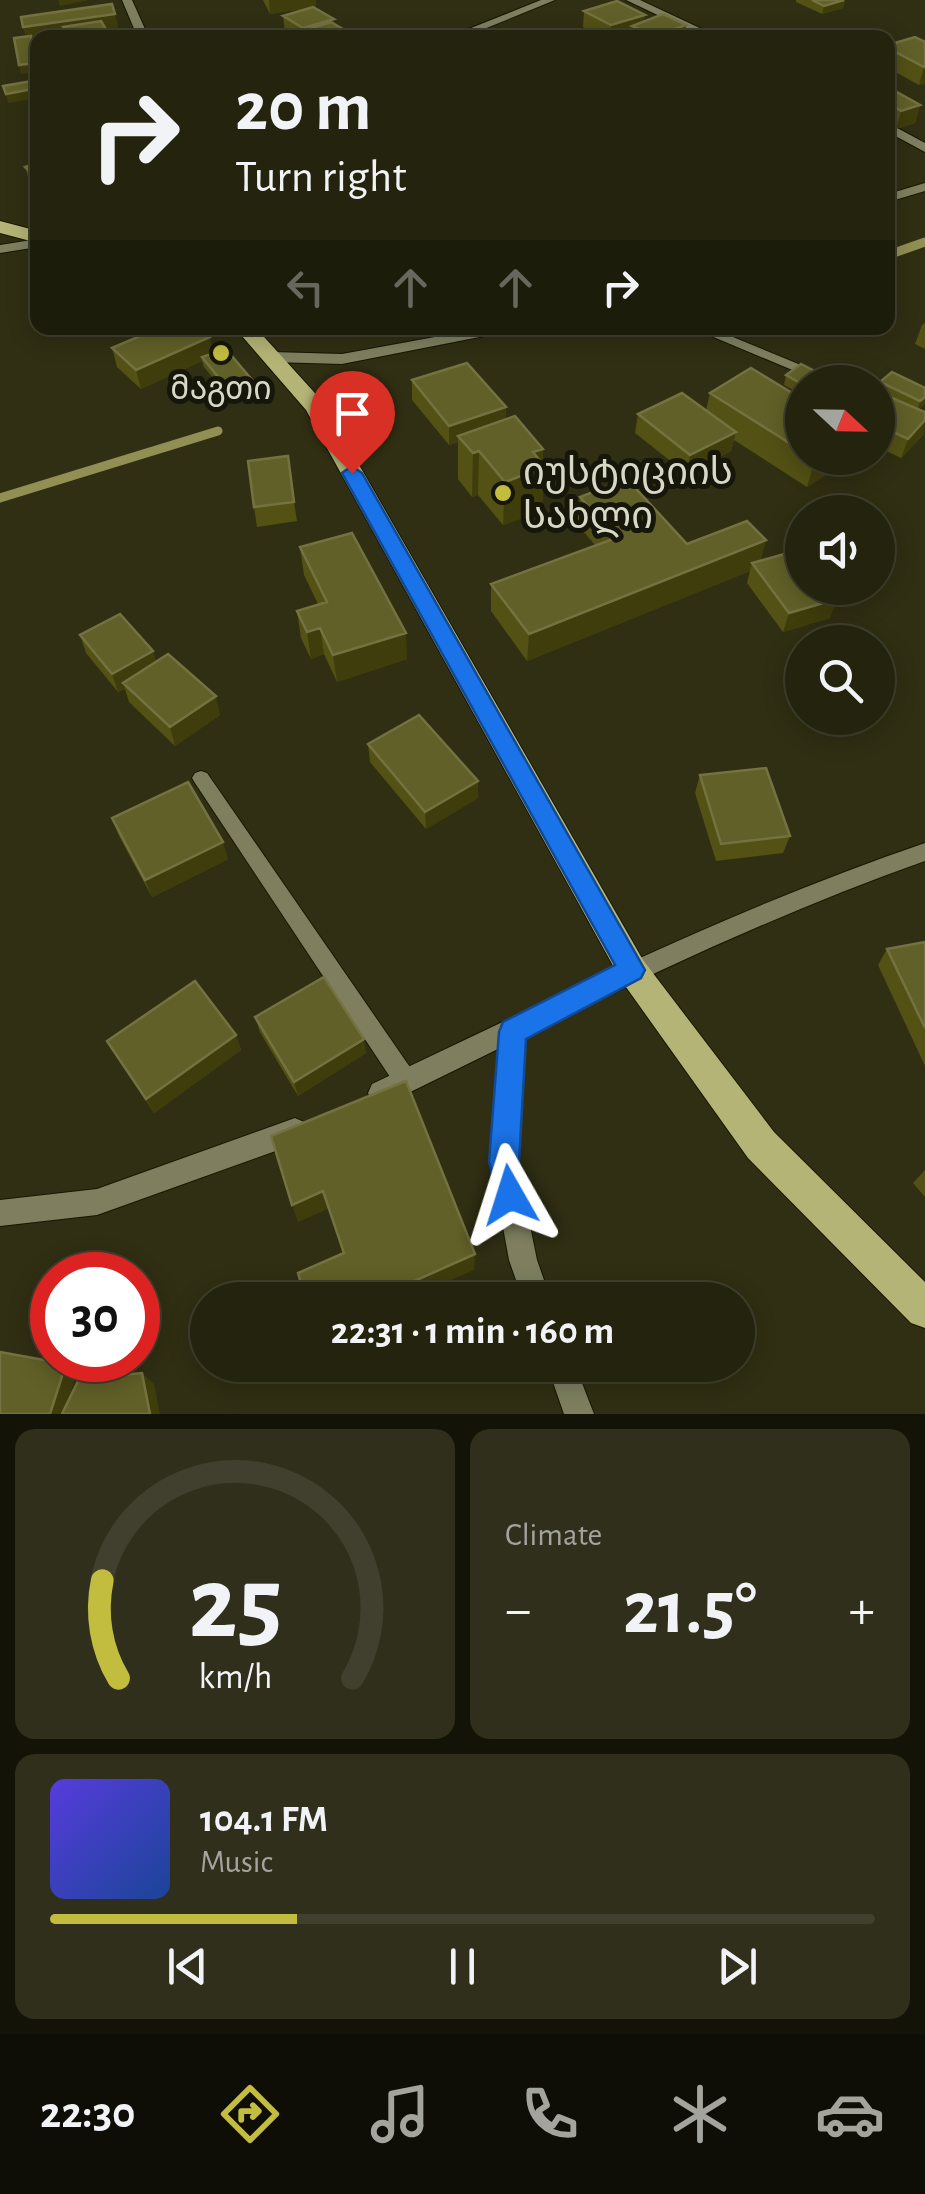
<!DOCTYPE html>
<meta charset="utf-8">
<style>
body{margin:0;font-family:"Alegreya Sans","Noto Sans Georgian",sans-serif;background:#302f1c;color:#f1f3f6;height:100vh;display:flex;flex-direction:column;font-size:38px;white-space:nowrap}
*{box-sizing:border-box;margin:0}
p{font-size:32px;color:#a3a49e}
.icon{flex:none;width:55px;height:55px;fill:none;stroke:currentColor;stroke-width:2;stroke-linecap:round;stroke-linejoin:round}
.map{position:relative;height:1414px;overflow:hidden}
.details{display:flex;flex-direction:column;gap:15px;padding:15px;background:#141308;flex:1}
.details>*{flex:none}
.hud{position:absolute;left:30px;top:30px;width:865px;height:305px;border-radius:20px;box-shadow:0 5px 25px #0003,0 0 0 2px #41402e;background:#24230e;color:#f1f3f6;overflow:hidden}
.needle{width:65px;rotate:112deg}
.tools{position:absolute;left:785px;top:365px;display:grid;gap:20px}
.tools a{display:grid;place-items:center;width:110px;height:110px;border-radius:50%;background:#24230e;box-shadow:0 5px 25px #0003,0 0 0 2px #41402e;font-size:50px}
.speed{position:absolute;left:30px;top:1252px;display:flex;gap:20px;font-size:50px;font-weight:700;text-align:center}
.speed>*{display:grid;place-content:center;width:130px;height:130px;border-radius:50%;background:#24230e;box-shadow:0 5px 25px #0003,0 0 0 2px #41402e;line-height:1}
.speed .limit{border:15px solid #d22;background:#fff;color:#111}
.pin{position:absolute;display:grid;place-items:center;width:85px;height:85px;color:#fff;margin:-102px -42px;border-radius:50% 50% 50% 0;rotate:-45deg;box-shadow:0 0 10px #0007}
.pin .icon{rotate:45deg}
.me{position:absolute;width:110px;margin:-55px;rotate:354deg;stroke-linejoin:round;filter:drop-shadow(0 0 8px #0008)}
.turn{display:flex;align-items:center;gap:35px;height:210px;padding:0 40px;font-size:45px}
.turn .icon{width:130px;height:130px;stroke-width:2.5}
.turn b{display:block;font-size:70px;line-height:85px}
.lanes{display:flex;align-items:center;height:95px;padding:0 40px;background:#0003;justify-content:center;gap:50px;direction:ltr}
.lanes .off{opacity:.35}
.big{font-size:75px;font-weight:700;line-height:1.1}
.details .tile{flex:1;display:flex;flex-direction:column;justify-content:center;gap:15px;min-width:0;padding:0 35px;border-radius:20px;background:#302f1c}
.details .dial{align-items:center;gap:0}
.dial svg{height:260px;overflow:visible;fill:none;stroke:#41402e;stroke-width:7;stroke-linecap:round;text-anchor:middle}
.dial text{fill:#f1f3f6;stroke:none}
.song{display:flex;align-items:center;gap:30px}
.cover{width:120px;height:120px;border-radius:15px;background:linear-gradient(135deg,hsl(250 70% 55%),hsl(220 70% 35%))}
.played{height:10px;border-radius:5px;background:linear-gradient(90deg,#c2bd3f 30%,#41402e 30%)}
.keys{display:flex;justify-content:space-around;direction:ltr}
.heat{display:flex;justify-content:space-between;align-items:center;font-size:55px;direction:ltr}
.details .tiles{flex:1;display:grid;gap:15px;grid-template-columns:1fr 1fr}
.tile:last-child{grid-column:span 2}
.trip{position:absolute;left:190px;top:1282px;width:565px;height:100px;border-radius:50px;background:#24230e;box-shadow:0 5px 25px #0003,0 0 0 2px #41402e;font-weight:700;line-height:100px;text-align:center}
.tab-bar{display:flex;height:160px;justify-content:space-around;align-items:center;background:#0e0e06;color:#a3a49e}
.tab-bar .icon{width:70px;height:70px}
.tab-bar .active{color:#c2bd3f}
.tab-bar b{font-size:45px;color:#f1f3f6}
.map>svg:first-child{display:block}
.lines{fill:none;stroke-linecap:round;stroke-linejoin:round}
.stream{stroke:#918f53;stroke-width:9}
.service-casing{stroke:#181700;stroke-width:2}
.minor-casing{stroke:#181700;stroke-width:2}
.tertiary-casing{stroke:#181700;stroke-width:2}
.trunk-casing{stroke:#181700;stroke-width:2}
.service{fill:#7f7f60;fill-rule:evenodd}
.minor{fill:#7f7f60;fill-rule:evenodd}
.tertiary{fill:#7f7f60;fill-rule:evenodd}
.trunk{fill:#b4b476;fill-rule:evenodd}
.wall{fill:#535114}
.shaded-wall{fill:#3f3d0c}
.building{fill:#616028;stroke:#747241;stroke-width:2.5}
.route{fill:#1a73e8;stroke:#114b97;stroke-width:2.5}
.poi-dot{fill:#c2bd3f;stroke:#16160a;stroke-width:4}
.labels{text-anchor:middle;stroke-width:10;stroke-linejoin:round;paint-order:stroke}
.far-poi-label{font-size:32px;fill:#d8d8c7;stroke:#16160a}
.poi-label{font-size:38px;fill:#d8d8c7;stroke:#16160a;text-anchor:start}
</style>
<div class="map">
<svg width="925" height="1414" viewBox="0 0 925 1414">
<rect width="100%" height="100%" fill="#302f13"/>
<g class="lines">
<path class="stream" d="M 888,255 L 925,242
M 0,498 L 218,431"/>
<defs>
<path id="service" d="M 201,771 L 207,773 L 414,1073 L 417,1081 L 414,1089 L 406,1092 L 398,1089 L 195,783 L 192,778 L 195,773 Z"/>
<path id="minor" d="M 122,0 L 132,0 L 149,38 L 138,38 Z
M 626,0 L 640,0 L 721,38 L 706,38 Z
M 888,123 L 925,143 L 925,152 L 888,132 Z
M 925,183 L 925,191 L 888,202 L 888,194 Z
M 38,239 L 38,247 L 0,253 L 0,245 Z
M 484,328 L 512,328 L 505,332 L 342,364 L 273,362 L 265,357 L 273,352 L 342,354 Z
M 692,328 L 711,328 L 842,382 L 821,382 Z
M 925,843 L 925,861 C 787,910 656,971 525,1036 L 517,1162 L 537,1260 L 551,1300 L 523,1300 L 509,1260 L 491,1162 L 500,1048 L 390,1102 L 381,1105 L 372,1102 L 368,1093 L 372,1084 C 554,998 734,908 925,843 Z
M 295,1118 L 304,1122 L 308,1131 L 304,1140 L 295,1144 L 97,1215 L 0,1226 L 0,1200 L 97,1189 Z
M 547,1365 L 575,1365 L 594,1414 L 564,1414 Z"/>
<path id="tertiary" d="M 541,0 L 555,0 L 462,38 L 446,38 Z"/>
<path id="trunk" d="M 0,221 L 38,231 L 38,243 L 0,233 Z
M 235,328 L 256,328 L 323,402 L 643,960 L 774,1132 L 925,1282 L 925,1328 L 911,1323 L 748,1158 L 621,980 L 306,410 Z"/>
</defs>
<use href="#service" class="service-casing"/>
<use href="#minor" class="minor-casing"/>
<use href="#tertiary" class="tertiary-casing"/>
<use href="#trunk" class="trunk-casing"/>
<use href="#service" class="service"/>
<use href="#minor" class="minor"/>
<use href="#tertiary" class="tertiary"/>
<use href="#trunk" class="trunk"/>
</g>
<path class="wall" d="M 263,0 L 316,0 L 316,7 L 314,8 L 334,19 L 334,24 L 346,38 L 289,38 L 289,35 L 285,33 L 283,16 L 309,8 L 270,14 Z
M 796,0 L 845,0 L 843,8 L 822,14 L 796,2 Z
M 584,11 L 644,21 L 685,38 L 630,38 L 630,36 L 626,38 L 601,38 L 583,27 Z
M 925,42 L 925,83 L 919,85 L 888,68 L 888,45 Z
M 888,87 L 920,105 L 915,123 L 896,129 L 888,124 Z
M 38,163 L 38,198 L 33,193 L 25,167 Z
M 925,323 L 925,349 L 915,344 L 922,325 Z
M 112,348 L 213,353 L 252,380 L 254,390 L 229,398 L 204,367 L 202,361 L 141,389 L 117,367 Z
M 786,375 L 802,382 L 802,395 L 784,385 Z
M 412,380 L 506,420 L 543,449 L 542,511 L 503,525 L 478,495 L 472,497 L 458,479 L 458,442 L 449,445 L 412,400 Z
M 880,382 L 925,404 L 919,409 L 924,434 L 901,458 L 878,447 L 878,391 Z
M 710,393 L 802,399 L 802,458 L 849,458 L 848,460 L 807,487 L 734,440 L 731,451 L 687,474 L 635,433 L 638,414 L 706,410 Z
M 580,497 L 687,544 L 766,540 L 760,561 L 830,618 L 783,632 L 747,583 L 750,571 L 527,661 L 491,611 L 491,584 L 595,545 L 577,524 Z
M 294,502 L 297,521 L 257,527 L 254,507 Z
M 300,547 L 407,659 L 337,682 L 324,654 L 311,659 L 301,638 L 297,611 L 318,604 L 304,575 Z
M 80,635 L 153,651 L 156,662 L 220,715 L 175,746 L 129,702 L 125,689 L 118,692 L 86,653 Z
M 368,744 L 478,798 L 426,829 L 370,762 Z
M 700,775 L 790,836 L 783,853 L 716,861 L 695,793 Z
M 112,818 L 228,859 L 152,897 L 119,836 Z
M 925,942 L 925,1066 L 878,965 L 887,949 Z
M 255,1017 L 366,1053 L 298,1096 L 260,1032 Z
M 236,1035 L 241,1050 L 154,1113 L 107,1041 Z
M 925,1170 L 925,1197 L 913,1183 Z"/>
<path class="shaded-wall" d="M 58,0 L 89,0 L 60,6 Z
M 269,0 L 316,0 L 316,7 L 270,14 Z
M 845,0 L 843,8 L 822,14 L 824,6 Z
M 115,14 L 119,31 L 75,38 L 63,27 L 66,38 L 38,38 L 38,43 L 33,43 L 38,72 L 21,74 L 19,65 L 28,44 L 23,27 Z
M 645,15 L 643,31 L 632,26 L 630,36 L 610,38 L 611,25 Z
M 334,19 L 335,34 L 346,31 L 346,38 L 304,38 L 303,28 Z
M 686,25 L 685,38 L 655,38 L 655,36 Z
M 924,67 L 925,67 L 925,83 L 919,85 Z
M 38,88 L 38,98 L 8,103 L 6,94 Z
M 920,105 L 915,123 L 896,129 L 901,111 Z
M 210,337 L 213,356 L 202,357 L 202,361 L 141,389 L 136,370 Z
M 252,380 L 254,390 L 229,398 L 227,388 Z
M 925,397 L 925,404 L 917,411 L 920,401 Z
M 506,407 L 506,426 L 458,436 L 458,442 L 449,445 L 449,426 Z
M 925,420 L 924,434 L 901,458 L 908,439 Z
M 736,432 L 731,451 L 687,474 L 690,455 Z
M 543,449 L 542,468 L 545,467 L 542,511 L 503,525 L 505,482 L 533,452 Z
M 479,451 L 478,495 L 472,497 L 473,453 Z
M 818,458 L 849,458 L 848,460 L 807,487 L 815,459 Z
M 766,540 L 759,567 L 752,563 L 750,571 L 527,661 L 529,634 Z
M 837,599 L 830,618 L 783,632 L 789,613 Z
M 320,628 L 324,654 L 311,659 L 307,632 Z
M 406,633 L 407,659 L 337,682 L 333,655 Z
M 153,651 L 158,670 L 123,683 L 125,689 L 118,692 L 112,674 Z
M 216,696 L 220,715 L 175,746 L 170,727 Z
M 478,781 L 478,798 L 426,829 L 425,812 Z
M 223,842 L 228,859 L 152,897 L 145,880 Z
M 236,1035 L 241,1050 L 154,1113 L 146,1099 Z
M 364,1039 L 366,1053 L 298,1096 L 294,1082 Z
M 323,1191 L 328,1209 L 298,1222 L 292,1205 Z
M 475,1254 L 474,1270 L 406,1300 L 372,1300 Z
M 66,1364 L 77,1373 L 64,1414 L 50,1414 Z
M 142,1373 L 154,1384 L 160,1414 L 150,1414 Z"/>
<path class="building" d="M 812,0 L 844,0 L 824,6 Z
M 617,1 L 645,15 L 611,25 L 584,11 Z
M 112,4 L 115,14 L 23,27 L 21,17 Z
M 313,7 L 334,19 L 303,28 L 283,16 Z
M 663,14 L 686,25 L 655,36 L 632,26 Z
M 101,21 L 111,38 L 69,38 L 63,27 Z
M 331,22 L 346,31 L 324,38 L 293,38 L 289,35 Z
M 719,33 L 729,38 L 704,38 Z
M 31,36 L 35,63 L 19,65 L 14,38 Z
M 915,37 L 925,42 L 925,67 L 924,67 L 888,48 L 888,45 Z
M 38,80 L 38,88 L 6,94 L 3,86 Z
M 888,87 L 920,105 L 901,111 L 888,103 Z
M 38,163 L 38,179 L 25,167 Z
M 159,328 L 199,328 L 210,337 L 136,370 L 112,348 Z
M 226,349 L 252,380 L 227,388 L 202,357 Z
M 467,363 L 506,407 L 449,426 L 412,380 Z
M 801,364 L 837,382 L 802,384 L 786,375 Z
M 751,368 L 802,399 L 802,451 L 710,393 Z
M 892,372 L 925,388 L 925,397 L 920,401 L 880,382 Z
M 878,392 L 925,412 L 925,420 L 908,439 L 878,425 Z
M 682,393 L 736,432 L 690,455 L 638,414 Z
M 515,416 L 543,449 L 533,452 L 545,467 L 505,482 L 479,451 L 473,453 L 458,436 Z
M 288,456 L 294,502 L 254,507 L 248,461 Z
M 627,479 L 687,544 L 747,521 L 766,540 L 529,634 L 491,584 L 616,538 L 580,497 Z
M 352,533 L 406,633 L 333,655 L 320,628 L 307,632 L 297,611 L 327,602 L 300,547 Z
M 799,550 L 802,555 L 802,588 L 828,588 L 837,599 L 789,613 L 752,563 Z
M 120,614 L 153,651 L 112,674 L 80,635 Z
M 168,654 L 216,696 L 170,727 L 123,683 Z
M 419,715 L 478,781 L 425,812 L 368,744 Z
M 766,768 L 790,836 L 721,844 L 700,775 Z
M 188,782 L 223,842 L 145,880 L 112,818 Z
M 925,942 L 925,1028 L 887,949 Z
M 324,977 L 364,1039 L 294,1082 L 255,1017 Z
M 195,981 L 236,1035 L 146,1099 L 107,1041 Z
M 406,1081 L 475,1254 L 372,1300 L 306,1300 L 298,1273 L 344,1253 L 323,1191 L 292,1205 L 271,1136 Z
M 0,1352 L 66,1364 L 50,1414 L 0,1414 Z
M 142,1373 L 150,1414 L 62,1414 L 79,1379 Z"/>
<path class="route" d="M 352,466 L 362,473 L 645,970 L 641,978 L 526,1039 L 519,1162 L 525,1195 L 521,1205 L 510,1210 L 500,1205 L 489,1162 L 499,1032 L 503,1022 L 615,965 L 342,473 Z"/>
<g class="poi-dot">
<circle cx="221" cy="353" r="10"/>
<circle cx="503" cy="493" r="10"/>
</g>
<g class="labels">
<g class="far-poi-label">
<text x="221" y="399">მაგთი</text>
</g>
<g class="poi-label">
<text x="523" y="484">იუსტიციის<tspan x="523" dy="44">სახლი</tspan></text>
</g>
</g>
</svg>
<div class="tools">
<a><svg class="needle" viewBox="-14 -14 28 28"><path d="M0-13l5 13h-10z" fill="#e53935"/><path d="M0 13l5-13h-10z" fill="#a3a49e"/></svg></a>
<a><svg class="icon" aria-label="sound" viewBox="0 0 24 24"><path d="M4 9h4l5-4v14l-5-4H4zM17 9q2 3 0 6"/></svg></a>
<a><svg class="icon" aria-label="search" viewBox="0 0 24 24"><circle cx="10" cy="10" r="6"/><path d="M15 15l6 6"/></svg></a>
</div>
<div class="speed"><div class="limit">30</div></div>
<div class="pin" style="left:352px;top:473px;background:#d93025"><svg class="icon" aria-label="arrive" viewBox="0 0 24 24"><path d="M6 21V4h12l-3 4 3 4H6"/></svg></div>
<svg class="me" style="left:510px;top:1195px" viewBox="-20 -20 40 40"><path d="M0-17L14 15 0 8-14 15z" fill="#1a73e8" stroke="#fff" stroke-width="4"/></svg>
<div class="trip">22:31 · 1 min · 160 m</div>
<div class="hud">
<div class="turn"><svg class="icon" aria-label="right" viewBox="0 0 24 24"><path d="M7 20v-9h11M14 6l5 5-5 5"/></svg><div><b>20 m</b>Turn right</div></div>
<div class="lanes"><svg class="icon off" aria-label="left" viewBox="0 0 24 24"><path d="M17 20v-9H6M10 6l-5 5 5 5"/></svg><svg class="icon off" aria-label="ahead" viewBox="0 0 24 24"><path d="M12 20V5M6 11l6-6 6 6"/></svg><svg class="icon off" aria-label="ahead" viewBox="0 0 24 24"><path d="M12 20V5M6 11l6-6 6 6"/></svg><svg class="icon" aria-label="right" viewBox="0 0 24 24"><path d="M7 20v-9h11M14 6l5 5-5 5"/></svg></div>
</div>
</div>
<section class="details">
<div class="tiles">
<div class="tile dial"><svg viewBox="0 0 100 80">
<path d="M14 69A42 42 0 1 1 86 69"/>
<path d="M14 69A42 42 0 0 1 9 39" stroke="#c2bd3f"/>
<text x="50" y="56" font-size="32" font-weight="700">25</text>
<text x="50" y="72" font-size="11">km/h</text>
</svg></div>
<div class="tile"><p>Climate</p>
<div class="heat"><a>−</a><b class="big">21.5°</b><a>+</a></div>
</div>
<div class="tile">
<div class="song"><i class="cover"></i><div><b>104.1 FM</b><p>Music</p></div></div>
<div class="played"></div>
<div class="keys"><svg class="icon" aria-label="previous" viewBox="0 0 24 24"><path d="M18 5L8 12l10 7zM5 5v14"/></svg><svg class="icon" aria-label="pause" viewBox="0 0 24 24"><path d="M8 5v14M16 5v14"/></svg><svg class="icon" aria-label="next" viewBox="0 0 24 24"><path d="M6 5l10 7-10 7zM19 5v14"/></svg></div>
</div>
</div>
</section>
<nav class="tab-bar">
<b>22:30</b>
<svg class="icon active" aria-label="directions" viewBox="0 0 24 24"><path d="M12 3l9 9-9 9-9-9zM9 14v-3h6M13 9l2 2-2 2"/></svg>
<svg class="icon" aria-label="music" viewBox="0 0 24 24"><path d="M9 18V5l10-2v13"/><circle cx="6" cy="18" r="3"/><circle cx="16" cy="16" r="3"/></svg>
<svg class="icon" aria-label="phone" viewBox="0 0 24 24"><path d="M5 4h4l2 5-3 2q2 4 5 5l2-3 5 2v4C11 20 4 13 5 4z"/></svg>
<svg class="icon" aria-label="climate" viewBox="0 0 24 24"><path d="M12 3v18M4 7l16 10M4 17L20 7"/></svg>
<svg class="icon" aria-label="car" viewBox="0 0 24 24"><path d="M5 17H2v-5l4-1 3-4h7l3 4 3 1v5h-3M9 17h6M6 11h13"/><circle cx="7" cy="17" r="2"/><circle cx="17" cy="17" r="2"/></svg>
</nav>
